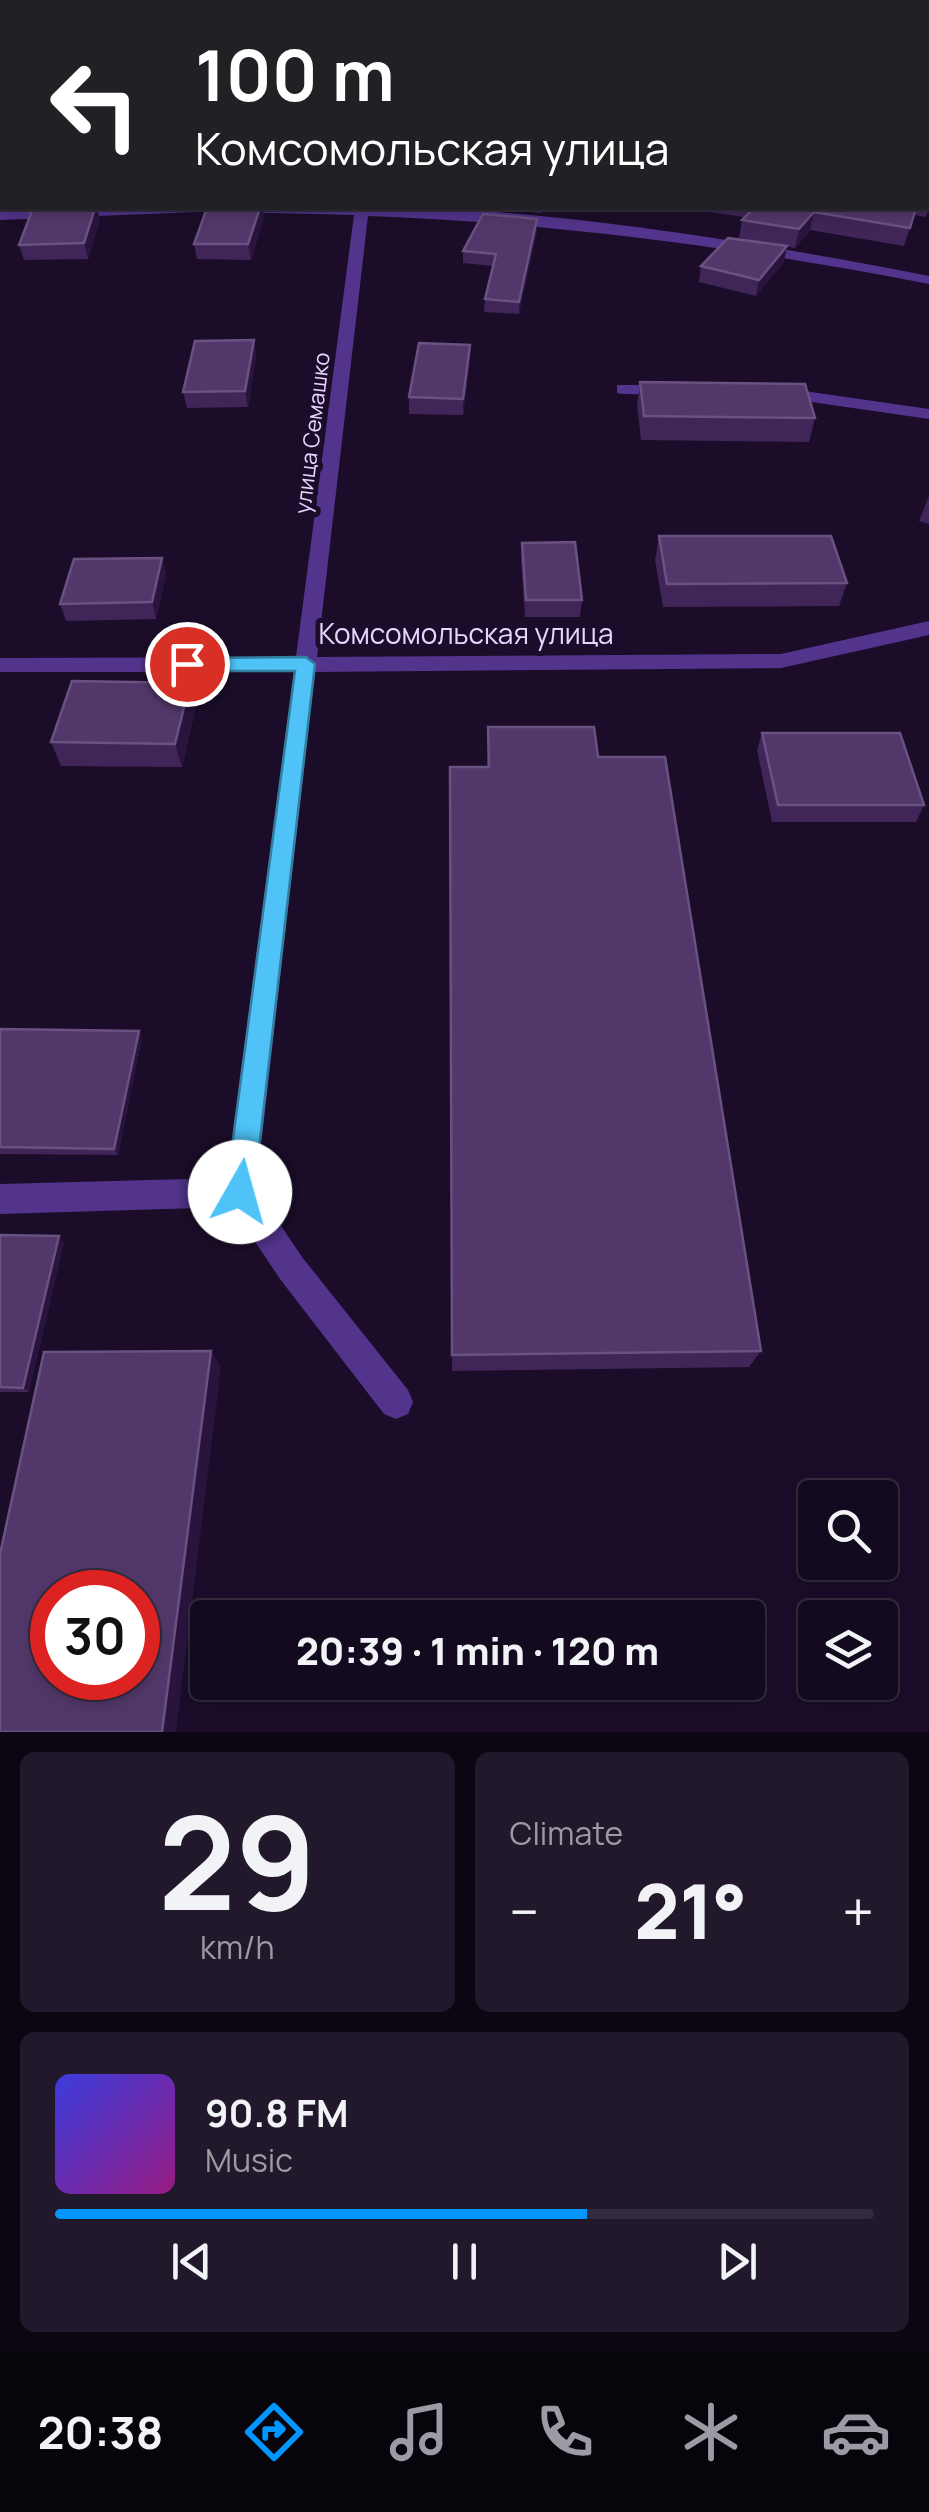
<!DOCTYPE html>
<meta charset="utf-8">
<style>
body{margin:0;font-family:Manrope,sans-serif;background:#21182c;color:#f1f3f6;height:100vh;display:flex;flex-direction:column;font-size:38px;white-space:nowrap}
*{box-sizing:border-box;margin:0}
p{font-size:32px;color:#9d9aa4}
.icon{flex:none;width:55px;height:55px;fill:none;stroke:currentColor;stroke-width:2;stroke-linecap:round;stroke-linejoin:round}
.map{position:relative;height:1732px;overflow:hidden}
.details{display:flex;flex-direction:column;gap:20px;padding:20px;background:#0b0611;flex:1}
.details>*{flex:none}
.hud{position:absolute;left:0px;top:0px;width:930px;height:210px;box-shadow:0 5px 15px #0003,0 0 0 2px #332b3d;background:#202124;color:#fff;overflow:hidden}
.fabs{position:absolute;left:798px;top:1480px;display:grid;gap:20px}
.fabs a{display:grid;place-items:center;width:100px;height:100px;border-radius:10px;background:#140a1f;box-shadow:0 5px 15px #0003,0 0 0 2px #332b3d;font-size:50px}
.speed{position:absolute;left:30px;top:1570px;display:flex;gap:20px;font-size:50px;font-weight:700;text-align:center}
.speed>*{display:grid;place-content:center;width:130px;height:130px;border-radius:50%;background:#140a1f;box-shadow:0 5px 15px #0003,0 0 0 2px #332b3d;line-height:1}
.speed .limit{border:15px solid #d22;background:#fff;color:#111}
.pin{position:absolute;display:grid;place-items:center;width:85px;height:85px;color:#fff;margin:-42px;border:5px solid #fff;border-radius:50%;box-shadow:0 2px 10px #0007}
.me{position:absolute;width:110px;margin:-55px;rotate:7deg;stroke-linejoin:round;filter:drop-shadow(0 0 8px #0008)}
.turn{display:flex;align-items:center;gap:35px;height:210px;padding:0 30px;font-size:45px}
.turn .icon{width:130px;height:130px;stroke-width:2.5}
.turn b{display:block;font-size:70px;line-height:85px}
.big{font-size:75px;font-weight:800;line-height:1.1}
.details .tile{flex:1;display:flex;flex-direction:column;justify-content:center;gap:15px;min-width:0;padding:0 35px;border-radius:15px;background:#21182c}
.details .dial{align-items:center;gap:0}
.dial b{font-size:130px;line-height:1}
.song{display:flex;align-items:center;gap:30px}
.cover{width:120px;height:120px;border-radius:15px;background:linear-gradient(135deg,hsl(240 70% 55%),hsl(310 70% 35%))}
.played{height:10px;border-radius:5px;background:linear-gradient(90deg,#0195ff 65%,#332b3d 65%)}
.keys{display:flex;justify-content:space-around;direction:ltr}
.heat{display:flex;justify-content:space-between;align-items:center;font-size:55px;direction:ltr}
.details .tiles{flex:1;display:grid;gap:20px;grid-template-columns:1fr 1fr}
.tile:last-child{grid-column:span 2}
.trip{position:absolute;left:190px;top:1600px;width:575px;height:100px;border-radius:10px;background:#140a1f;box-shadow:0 5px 15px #0003,0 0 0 2px #332b3d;font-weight:800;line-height:100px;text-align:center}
.tab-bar{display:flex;height:160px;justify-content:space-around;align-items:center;background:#08040c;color:#9d9aa4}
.tab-bar .icon{width:70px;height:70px}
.tab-bar .on{color:#0195ff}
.tab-bar b{font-size:45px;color:#f1f3f6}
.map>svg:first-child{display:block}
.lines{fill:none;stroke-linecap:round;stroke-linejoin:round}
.path{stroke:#249bc5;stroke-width:2.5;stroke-dasharray:2.5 4;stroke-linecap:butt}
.lane{fill:#53348c;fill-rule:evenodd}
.street{fill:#53348c;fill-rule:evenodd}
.wall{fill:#402559}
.shaded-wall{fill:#29143e}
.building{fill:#52386a;stroke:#695182;stroke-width:2.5;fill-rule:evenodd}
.route{fill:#4fc3f7;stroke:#337fa1;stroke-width:2.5}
.labels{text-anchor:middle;stroke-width:10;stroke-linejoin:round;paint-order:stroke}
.far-street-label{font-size:22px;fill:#e7d5ff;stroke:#1b0d29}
.street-label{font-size:28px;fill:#e7d5ff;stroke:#1b0d29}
</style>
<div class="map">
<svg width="929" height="1732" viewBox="0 0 929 1732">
<rect width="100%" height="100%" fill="#1b0d29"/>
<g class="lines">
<path class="path" d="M 331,0 L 357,2"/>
<path class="lane" d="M 38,0 L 64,0 L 65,2 L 41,2 Z
M 148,0 L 183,0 L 184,2 L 151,2 Z
M 377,0 L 391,0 L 392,2 L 379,2 Z
M 928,37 L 929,37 L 929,43 L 928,43 Z
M 617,385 L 671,385 L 679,390 L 671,395 L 623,394 L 617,393 Z
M 776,387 L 929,409 L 929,419 L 770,396 L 770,388 Z"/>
<path class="street" d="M 928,74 L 929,74 L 929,81 L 928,81 Z
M 0,83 L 2,83 L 2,89 L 0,89 Z
M 107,208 L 203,208 L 196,212 L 0,220 L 0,212 Z
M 223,208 C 452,193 704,232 929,276 L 929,284 C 743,248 557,223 368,216 L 317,657 L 781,654 L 929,621 L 929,635 L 781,668 L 315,672 L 256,1189 L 302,1257 L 408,1390 L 413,1402 L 408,1414 L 396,1419 L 384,1414 L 280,1279 L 232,1207 L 0,1214 L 0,1184 L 227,1178 L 294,672 L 0,672 L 0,658 L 296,657 L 354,215 L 230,212 Z"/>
</g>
<path class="wall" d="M 928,81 L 929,82 L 929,207 L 926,217 L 914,215 L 904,246 L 810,230 L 795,248 L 739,238 L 742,220 L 745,217 L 677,208 L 928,208 Z
M 207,208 L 263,208 L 264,217 L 251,260 L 197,259 L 194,244 Z
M 492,208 L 542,208 L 541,213 Z
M 537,219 L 537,231 L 519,314 L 484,312 L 485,299 L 493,266 L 463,263 L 463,251 Z
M 100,220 L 88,259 L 24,260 L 19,245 Z
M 784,262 L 756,296 L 699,282 L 701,266 Z
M 254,340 L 256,356 L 248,407 L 187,408 L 183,392 Z
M 470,361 L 463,415 L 409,414 L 409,397 Z
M 640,382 L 815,418 L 809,442 L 641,440 L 637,405 Z
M 929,496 L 929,524 L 919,521 Z
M 659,536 L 847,583 L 839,606 L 663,607 L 655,560 Z
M 522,543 L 582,600 L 580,617 L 525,617 L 521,560 Z
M 162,558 L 166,575 L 156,619 L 66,621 L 60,604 Z
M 196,706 L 182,767 L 61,766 L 51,742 Z
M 488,727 L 598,757 L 761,1351 L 749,1367 L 452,1371 L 450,767 L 487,767 Z
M 762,733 L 924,805 L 916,822 L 772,822 L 757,750 Z
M 0,1029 L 139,1031 L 142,1038 L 118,1155 L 0,1154 Z
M 0,1235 L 64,1242 L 29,1392 L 0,1392 Z"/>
<path class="shaded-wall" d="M 0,0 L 37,0 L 38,2 L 2,2 L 2,25 L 0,26 Z
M 95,208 L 97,208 L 100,220 L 88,259 L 84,243 Z
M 260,208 L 263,208 L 264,217 L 251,260 L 248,244 Z
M 814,212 L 810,230 L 795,248 L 799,229 Z
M 537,219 L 537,231 L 519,314 L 519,302 Z
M 787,246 L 784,262 L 756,296 L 759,280 Z
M 254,340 L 256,356 L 248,407 L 245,391 Z
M 470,345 L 470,361 L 463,415 L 463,399 Z
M 162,558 L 166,575 L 156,619 L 152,602 Z
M 190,683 L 196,706 L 182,767 L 175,744 Z
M 139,1031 L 142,1038 L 118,1155 L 114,1149 Z
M 59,1236 L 64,1242 L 29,1392 L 23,1388 Z
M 211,1351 L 221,1367 L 176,1732 L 162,1732 Z"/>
<path class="building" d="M 506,0 L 654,0 L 652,2 L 504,2 Z
M 743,0 L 795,0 L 793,2 L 741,2 Z
M 893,0 L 929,0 L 929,9 L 928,9 L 928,2 L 892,2 Z
M 928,81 L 929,82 L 929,199 L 928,199 Z
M 33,208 L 95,208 L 84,243 L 19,245 Z
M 207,208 L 260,208 L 248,244 L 194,244 Z
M 754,208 L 916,208 L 910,228 L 814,212 L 799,229 L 742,220 Z
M 483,214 L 537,219 L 519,302 L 485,299 L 496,254 L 463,251 Z
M 728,238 L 787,246 L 759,280 L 701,266 Z
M 254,340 L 245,391 L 183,392 L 195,341 Z
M 419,343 L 470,345 L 463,399 L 409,397 Z
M 640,382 L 805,384 L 815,418 L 644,416 Z
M 659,536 L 831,536 L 847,583 L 667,584 Z
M 575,542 L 582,600 L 526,600 L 522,543 Z
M 162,558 L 152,602 L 60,604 L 74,559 Z
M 72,681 L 190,683 L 175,744 L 51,742 Z
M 488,727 L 594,727 L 598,757 L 665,757 L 761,1351 L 452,1355 L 450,767 L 489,767 Z
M 762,733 L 900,733 L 924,805 L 778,805 Z
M 0,1029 L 139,1031 L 114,1149 L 0,1147 Z
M 0,1235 L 59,1236 L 23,1388 L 0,1387 Z
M 211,1351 L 162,1732 L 0,1732 L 0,1554 L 44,1352 ZM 52,1592 L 138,1592 L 138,1678 L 52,1678 Z"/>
<path class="route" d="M 306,657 L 315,664 L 254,1192 L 250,1202 L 240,1206 L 230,1202 L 226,1192 L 295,671 L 187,671 L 177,664 L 187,658 Z"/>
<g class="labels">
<g class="far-street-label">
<text transform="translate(312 433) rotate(-83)" y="8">улица Семашко</text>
</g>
<g class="street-label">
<text x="466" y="644">Комсомольская улица</text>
</g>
</g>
</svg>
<div class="fabs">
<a><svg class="icon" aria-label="search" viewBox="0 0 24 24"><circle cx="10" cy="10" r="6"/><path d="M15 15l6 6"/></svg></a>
<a><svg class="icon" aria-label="layers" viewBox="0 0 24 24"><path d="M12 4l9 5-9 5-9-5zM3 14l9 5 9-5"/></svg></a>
</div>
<div class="speed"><div class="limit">30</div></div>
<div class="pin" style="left:187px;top:664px;background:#d93025"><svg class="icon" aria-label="arrive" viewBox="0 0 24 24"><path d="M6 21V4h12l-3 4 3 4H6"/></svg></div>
<svg class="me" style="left:240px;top:1192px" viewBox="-20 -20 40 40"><circle r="19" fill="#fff"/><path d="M0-13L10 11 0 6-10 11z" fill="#4fc3f7"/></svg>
<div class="trip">20:39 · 1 min · 120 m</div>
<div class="hud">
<div class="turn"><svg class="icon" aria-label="left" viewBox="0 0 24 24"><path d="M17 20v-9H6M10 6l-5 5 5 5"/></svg><div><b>100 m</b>Комсомольская улица</div></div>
</div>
</div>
<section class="details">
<div class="tiles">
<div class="tile dial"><b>29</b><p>km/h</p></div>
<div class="tile"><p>Climate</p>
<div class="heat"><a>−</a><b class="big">21°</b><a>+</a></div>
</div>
<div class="tile">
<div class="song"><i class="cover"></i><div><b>90.8 FM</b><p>Music</p></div></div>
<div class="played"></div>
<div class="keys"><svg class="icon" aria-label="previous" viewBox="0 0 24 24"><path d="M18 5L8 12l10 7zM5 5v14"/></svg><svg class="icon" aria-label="pause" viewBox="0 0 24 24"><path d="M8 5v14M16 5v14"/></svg><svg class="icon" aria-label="next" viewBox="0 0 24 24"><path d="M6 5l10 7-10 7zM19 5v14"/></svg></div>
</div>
</div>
</section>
<nav class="tab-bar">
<b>20:38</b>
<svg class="icon on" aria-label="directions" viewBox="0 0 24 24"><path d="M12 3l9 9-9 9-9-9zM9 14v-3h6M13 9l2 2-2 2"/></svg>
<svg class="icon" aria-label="music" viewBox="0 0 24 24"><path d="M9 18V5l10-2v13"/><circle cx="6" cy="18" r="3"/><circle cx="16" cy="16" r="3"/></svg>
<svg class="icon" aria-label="phone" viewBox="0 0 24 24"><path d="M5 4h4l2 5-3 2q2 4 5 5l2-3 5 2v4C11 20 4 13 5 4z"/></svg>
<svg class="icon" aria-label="climate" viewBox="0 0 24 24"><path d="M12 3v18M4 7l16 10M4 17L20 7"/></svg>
<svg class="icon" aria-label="car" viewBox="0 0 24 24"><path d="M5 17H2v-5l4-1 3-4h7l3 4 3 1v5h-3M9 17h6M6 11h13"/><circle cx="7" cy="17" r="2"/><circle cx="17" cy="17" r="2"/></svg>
</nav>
